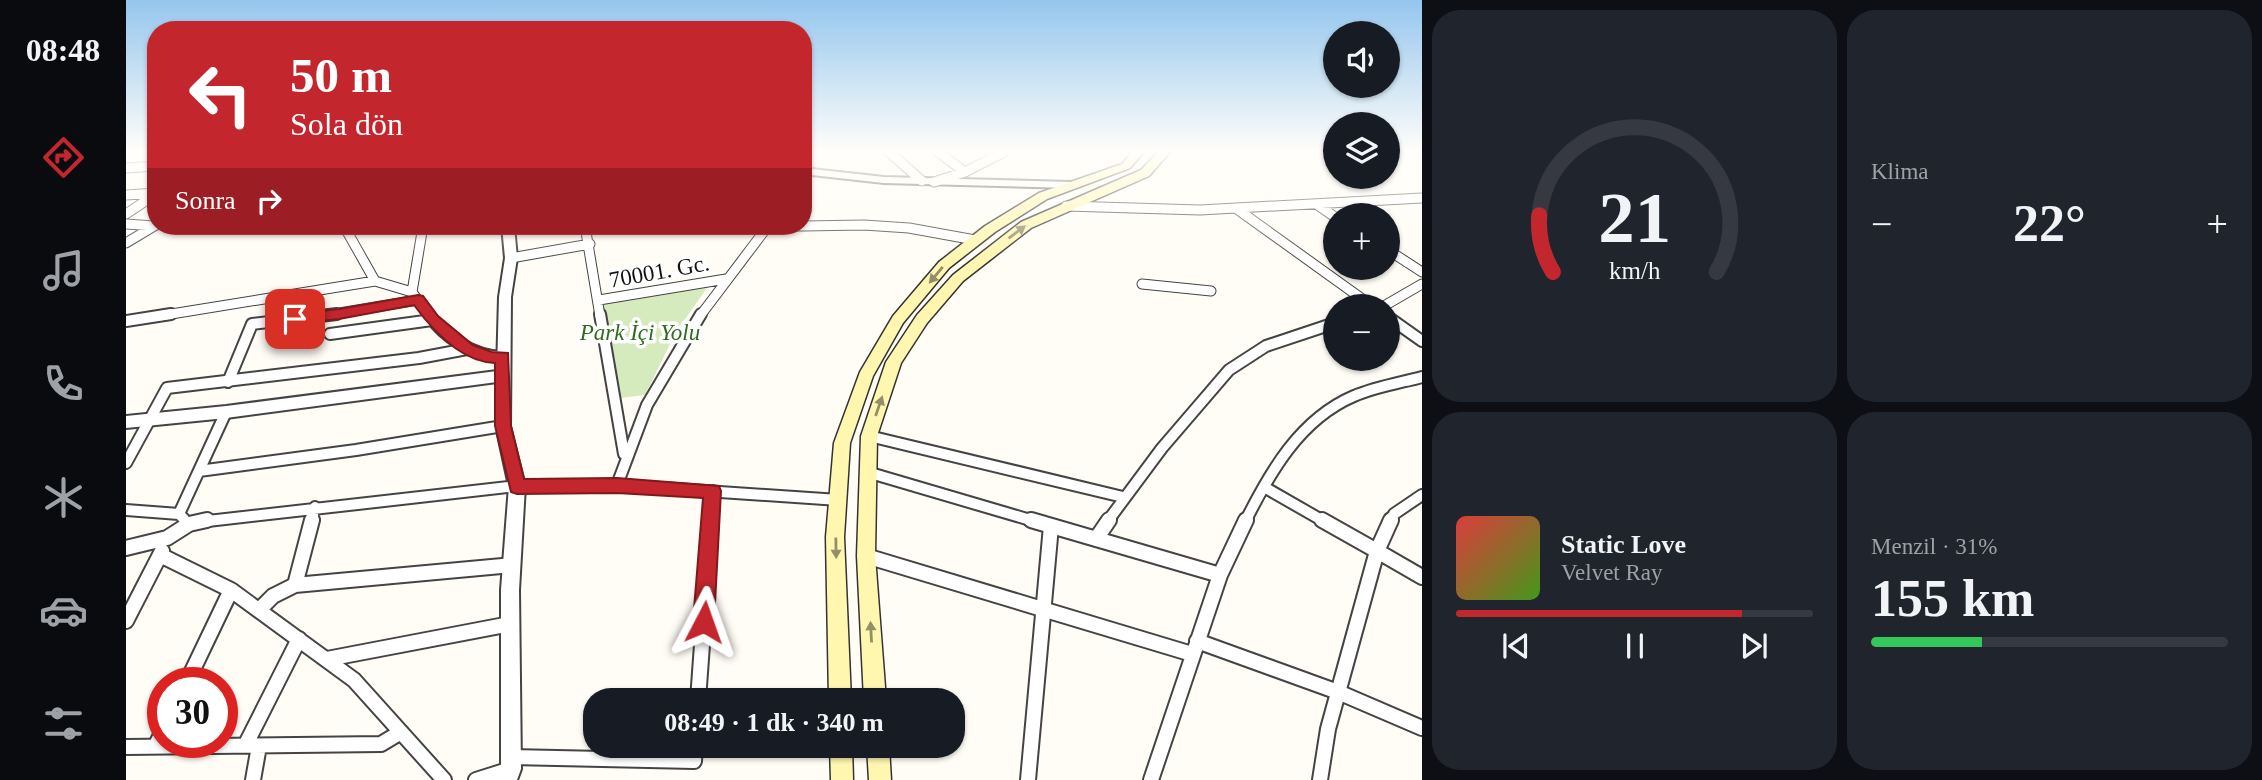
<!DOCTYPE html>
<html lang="tr">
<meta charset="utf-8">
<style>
body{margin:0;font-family:"Times New Roman",serif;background:#20242c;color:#f1f3f6;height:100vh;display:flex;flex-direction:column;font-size:26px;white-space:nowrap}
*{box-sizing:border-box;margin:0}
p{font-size:23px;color:#9ea1a6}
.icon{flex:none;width:38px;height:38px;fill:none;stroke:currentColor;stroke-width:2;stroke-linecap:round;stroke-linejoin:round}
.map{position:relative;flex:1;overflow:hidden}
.sheet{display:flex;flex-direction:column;gap:10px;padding:10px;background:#0d0f14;width:840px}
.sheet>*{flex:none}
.top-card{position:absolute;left:21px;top:21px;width:665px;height:214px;border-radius:28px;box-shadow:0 2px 5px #0004;background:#c4262e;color:#fff;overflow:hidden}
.controls{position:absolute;left:1197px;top:21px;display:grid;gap:14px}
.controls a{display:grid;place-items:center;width:77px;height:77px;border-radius:50%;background:#171b24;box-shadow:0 2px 5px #0004;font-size:35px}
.speed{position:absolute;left:21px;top:667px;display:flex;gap:14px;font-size:35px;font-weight:700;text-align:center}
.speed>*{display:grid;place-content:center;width:91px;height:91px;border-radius:50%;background:#171b24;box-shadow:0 2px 5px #0004;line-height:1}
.speed .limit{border:10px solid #d22;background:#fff;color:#111}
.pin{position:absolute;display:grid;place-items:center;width:60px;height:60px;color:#fff;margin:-30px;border-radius:14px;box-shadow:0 4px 10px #0006}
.me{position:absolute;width:77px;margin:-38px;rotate:4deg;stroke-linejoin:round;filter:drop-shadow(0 0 5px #0008)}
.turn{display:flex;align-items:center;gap:24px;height:147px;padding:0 28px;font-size:32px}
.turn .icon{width:91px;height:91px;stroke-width:2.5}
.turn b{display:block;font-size:49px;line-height:60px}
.then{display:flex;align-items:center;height:66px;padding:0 28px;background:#0003;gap:14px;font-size:26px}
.big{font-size:52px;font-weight:700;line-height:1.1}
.sheet .tile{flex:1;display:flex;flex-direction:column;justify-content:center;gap:10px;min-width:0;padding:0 24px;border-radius:28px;background:#20242c}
.sheet .dial{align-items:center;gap:0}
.dial svg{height:182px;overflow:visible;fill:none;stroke:#363941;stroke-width:7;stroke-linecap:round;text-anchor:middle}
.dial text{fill:#f1f3f6;stroke:none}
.song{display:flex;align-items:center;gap:21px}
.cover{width:84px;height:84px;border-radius:10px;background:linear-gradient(135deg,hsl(0 70% 55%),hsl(100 70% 35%))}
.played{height:7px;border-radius:4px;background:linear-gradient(90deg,#c4262e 80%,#363941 80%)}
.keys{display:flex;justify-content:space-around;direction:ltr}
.heat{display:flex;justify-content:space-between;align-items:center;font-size:38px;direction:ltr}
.charge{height:10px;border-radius:5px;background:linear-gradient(90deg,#34c759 31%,#363941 0)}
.sheet .tiles{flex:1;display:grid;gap:10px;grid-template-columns:repeat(2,1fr)}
.trip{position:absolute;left:457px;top:688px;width:382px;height:70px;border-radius:28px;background:#171b24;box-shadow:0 2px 5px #0004;font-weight:700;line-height:70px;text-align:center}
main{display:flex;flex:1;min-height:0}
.dock{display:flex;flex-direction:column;width:126px;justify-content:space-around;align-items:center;background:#090b0e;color:#9ea1a6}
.dock .icon{width:49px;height:49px}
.dock .on{color:#c4262e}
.dock b{font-size:32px;color:#f1f3f6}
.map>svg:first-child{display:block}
.green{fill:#d5ebbd}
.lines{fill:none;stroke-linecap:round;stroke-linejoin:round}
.minor-far2-casing{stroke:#444;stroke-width:11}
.minor-far1-casing{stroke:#444;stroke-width:14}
.minor-casing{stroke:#444;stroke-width:18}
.tertiary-casing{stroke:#444;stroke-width:4}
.secondary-casing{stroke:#333;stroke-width:3}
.minor-far2{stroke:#fff;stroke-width:9}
.minor-far1{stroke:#fff;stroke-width:10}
.minor{stroke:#fff;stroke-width:14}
.tertiary{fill:#fff;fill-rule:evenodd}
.secondary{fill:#fff6b0;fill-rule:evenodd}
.oneway{fill:#948f68}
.route{fill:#c4262e;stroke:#7f191e;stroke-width:2}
.labels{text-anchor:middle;stroke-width:7;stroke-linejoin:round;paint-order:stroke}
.street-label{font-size:23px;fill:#111;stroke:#fff}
.park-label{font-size:23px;font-style:italic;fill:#2f6b1f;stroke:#fff}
</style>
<main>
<nav class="dock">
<b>08:48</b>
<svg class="icon on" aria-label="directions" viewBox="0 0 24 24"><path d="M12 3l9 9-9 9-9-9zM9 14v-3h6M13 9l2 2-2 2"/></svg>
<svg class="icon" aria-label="music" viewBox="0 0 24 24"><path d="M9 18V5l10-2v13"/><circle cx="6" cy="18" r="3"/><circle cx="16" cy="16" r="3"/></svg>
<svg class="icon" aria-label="phone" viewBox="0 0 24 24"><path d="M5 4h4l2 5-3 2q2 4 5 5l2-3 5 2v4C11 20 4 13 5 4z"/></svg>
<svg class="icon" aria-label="climate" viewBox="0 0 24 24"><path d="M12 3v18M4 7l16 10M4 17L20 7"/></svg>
<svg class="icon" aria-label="car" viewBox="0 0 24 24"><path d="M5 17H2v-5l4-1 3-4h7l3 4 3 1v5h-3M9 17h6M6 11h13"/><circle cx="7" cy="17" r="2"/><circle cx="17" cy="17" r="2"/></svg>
<svg class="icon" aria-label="filters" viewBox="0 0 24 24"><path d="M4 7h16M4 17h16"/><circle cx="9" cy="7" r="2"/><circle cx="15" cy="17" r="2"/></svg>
</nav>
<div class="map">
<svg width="1296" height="780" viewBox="0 0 1296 780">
<rect width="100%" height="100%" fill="#fffdf5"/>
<path class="green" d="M 583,285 L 550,332 L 519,395 L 494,398 L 475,305 Z"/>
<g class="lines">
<defs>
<path id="minor-far2" d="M 763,152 L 796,181
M 812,152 L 839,172
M 0,168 L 30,166
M 808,182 L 839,172 L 878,152
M 0,195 L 30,193
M 940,206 L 1074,210 L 1296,198
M 1193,206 L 1209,217
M 1111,209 L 1246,306
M 0,214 L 30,194
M 0,224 L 28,226
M 218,226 L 249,281 L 286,292 L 303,316
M 459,226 L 474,316
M 640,226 L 675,226
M 677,226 L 738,225 L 783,228 L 849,240
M 0,243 L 30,225
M 1262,250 L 1296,272
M 385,258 L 464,244
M 1016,284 L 1085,291
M 286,292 L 297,226
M 473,300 L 600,279
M 1258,306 L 1296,284
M 33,316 L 249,281
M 195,316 L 292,300
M 574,316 L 642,226"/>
<path id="minor-far1" d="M 302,314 C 318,337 348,357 377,357
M 474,314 L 498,454
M 1262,317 L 1296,341
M 0,321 L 45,314
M 204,334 L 306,320
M 102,382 L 126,324 L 211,314
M 743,436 L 997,497
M 0,463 L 41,388 L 293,358 L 341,349
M 73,471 L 230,450 L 377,426
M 741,472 L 911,522
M 491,485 L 521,405 L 575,314
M 1138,487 L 1199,522
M 0,510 L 53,514 L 58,519
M 53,514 L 100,412
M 73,522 L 391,486 L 491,485 L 713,500
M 185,522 L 189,507
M 585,522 L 587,491
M 981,522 L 1036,448 L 1103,370 L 1140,346 L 1209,323
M 1119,522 C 1144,472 1174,419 1228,396 C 1249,387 1273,383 1296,377
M 1264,522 L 1268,514 L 1296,495"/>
<path id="minor" d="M 905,520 L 1094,575 L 1120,520
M 1196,520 L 1251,551 L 1265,520
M 970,539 L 983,520
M 0,548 L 41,538 L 63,524 L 81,520
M 34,555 L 105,590 L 228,680 L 318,780
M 740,556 L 1066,654
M 169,585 L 387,565
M 133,610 L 147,596 L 169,585 L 186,520
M 0,621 L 36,551
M 1071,641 L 1212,692 L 1296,728
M 201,659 L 384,624
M 61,682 L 105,590
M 572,700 L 585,520
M 120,744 L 173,639
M 30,745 L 37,731
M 0,747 L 255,744 L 275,732
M 385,757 L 568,761 L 569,746
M 127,780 L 133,746
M 350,780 L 385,769
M 902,780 L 925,526
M 1025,780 L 1094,575
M 1194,780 L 1202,729 L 1251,551 L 1296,577"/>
<path id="tertiary" d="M 677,168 L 758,177 L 945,182 L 950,185 L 945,188 L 758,183 L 677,174 Z
M 376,226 L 388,226 L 391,258 L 385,297 L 384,426 L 399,486 L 393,590 L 395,769 L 391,780 L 371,780 L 375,769 L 375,590 L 383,486 L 370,426 L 371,382 L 100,418 L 0,428 L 0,416 L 100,406 L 371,371 L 373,297 L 379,258 Z"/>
<path id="secondary" d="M 1006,152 L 1018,152 L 1004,168 L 921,199 L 869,232 L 823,268 L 777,323 L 747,376 L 724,443 L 718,537 L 725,700 L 703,700 L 700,537 L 708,443 L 734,372 L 767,316 L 813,262 L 859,226 L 913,193 L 996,164 Z
M 1032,152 L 1044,152 L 1023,176 L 905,228 L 837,281 L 801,323 L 775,363 L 751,436 L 749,556 L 760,700 L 738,700 L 731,556 L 735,436 L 760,362 L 791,315 L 827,275 L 895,222 L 1015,170 Z
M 704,746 L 726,746 L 727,780 L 705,780 Z
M 741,746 L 763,746 L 765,780 L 743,780 Z"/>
</defs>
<use href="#minor-far2" class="minor-far2-casing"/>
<use href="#minor-far1" class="minor-far1-casing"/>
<use href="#minor" class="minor-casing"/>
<use href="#tertiary" class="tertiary-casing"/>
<use href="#secondary" class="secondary-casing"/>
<use href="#minor-far2" class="minor-far2"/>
<use href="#minor-far1" class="minor-far1"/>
<use href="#minor" class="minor"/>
<use href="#tertiary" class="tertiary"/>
<use href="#secondary" class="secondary"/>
</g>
<defs><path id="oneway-solid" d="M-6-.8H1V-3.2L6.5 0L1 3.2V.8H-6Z" transform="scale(1.75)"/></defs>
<g class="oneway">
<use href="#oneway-solid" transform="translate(891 232) rotate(-37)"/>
<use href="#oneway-solid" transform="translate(810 275) rotate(130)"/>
<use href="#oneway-solid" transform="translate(753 406) rotate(-71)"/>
<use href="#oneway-solid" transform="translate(710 548) rotate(89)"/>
<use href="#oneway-solid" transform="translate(745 632) rotate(-93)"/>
</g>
<linearGradient id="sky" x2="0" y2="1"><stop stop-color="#95c6ee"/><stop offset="0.58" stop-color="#fffefa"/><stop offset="1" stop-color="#fffefa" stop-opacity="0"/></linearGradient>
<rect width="1296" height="261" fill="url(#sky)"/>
<path class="route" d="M 292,295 L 297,296 L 312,316 L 347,345 L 366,352 L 382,353 L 385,426 L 398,479 L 491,478 L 593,486 L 595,491 L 588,622 L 585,629 L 578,632 L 570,629 L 567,622 L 577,498 L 491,493 L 391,494 L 385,492 L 369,426 L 369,363 C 335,362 307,331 288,305 L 213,319 L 169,324 L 162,319 L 169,314 L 213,309 Z"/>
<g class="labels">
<g class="street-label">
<text transform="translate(533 271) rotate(-10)" y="8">70001. Gc.</text>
</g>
<g class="park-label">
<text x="514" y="340">Park İçi Yolu</text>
</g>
</g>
</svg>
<div class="controls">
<a><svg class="icon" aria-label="sound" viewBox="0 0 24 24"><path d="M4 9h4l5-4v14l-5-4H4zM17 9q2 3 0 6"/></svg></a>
<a><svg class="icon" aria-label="layers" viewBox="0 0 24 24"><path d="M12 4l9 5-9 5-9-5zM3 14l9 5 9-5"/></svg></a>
<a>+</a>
<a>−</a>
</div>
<div class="speed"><div class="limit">30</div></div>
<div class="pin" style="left:169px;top:319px;background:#d93025"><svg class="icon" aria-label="arrive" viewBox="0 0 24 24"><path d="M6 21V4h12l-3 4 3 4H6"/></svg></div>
<svg class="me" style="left:578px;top:622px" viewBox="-20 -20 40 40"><path d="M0-17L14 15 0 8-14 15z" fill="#c4262e" stroke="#fff" stroke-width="4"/></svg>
<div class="trip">08:49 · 1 dk · 340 m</div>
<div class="top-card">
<div class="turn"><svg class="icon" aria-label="left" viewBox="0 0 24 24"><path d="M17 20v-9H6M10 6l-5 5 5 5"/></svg><div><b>50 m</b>Sola dön</div></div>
<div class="then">Sonra<svg class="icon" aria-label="right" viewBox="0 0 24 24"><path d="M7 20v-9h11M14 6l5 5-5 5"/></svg></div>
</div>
</div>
<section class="sheet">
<div class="tiles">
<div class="tile dial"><svg viewBox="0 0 100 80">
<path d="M14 69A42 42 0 1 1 86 69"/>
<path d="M14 69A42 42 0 0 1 8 44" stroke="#c4262e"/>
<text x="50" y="56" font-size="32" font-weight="700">21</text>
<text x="50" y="72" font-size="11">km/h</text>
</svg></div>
<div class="tile"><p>Klima</p>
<div class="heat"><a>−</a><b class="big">22°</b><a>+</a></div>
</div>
<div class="tile">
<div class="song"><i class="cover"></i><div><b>Static Love</b><p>Velvet Ray</p></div></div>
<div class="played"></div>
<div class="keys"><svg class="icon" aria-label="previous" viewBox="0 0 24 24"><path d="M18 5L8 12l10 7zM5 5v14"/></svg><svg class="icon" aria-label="pause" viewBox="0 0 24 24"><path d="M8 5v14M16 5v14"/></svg><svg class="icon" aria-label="next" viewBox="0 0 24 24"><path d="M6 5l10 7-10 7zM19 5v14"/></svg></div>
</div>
<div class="tile"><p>Menzil · 31%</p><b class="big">155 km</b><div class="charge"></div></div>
</div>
</section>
</main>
